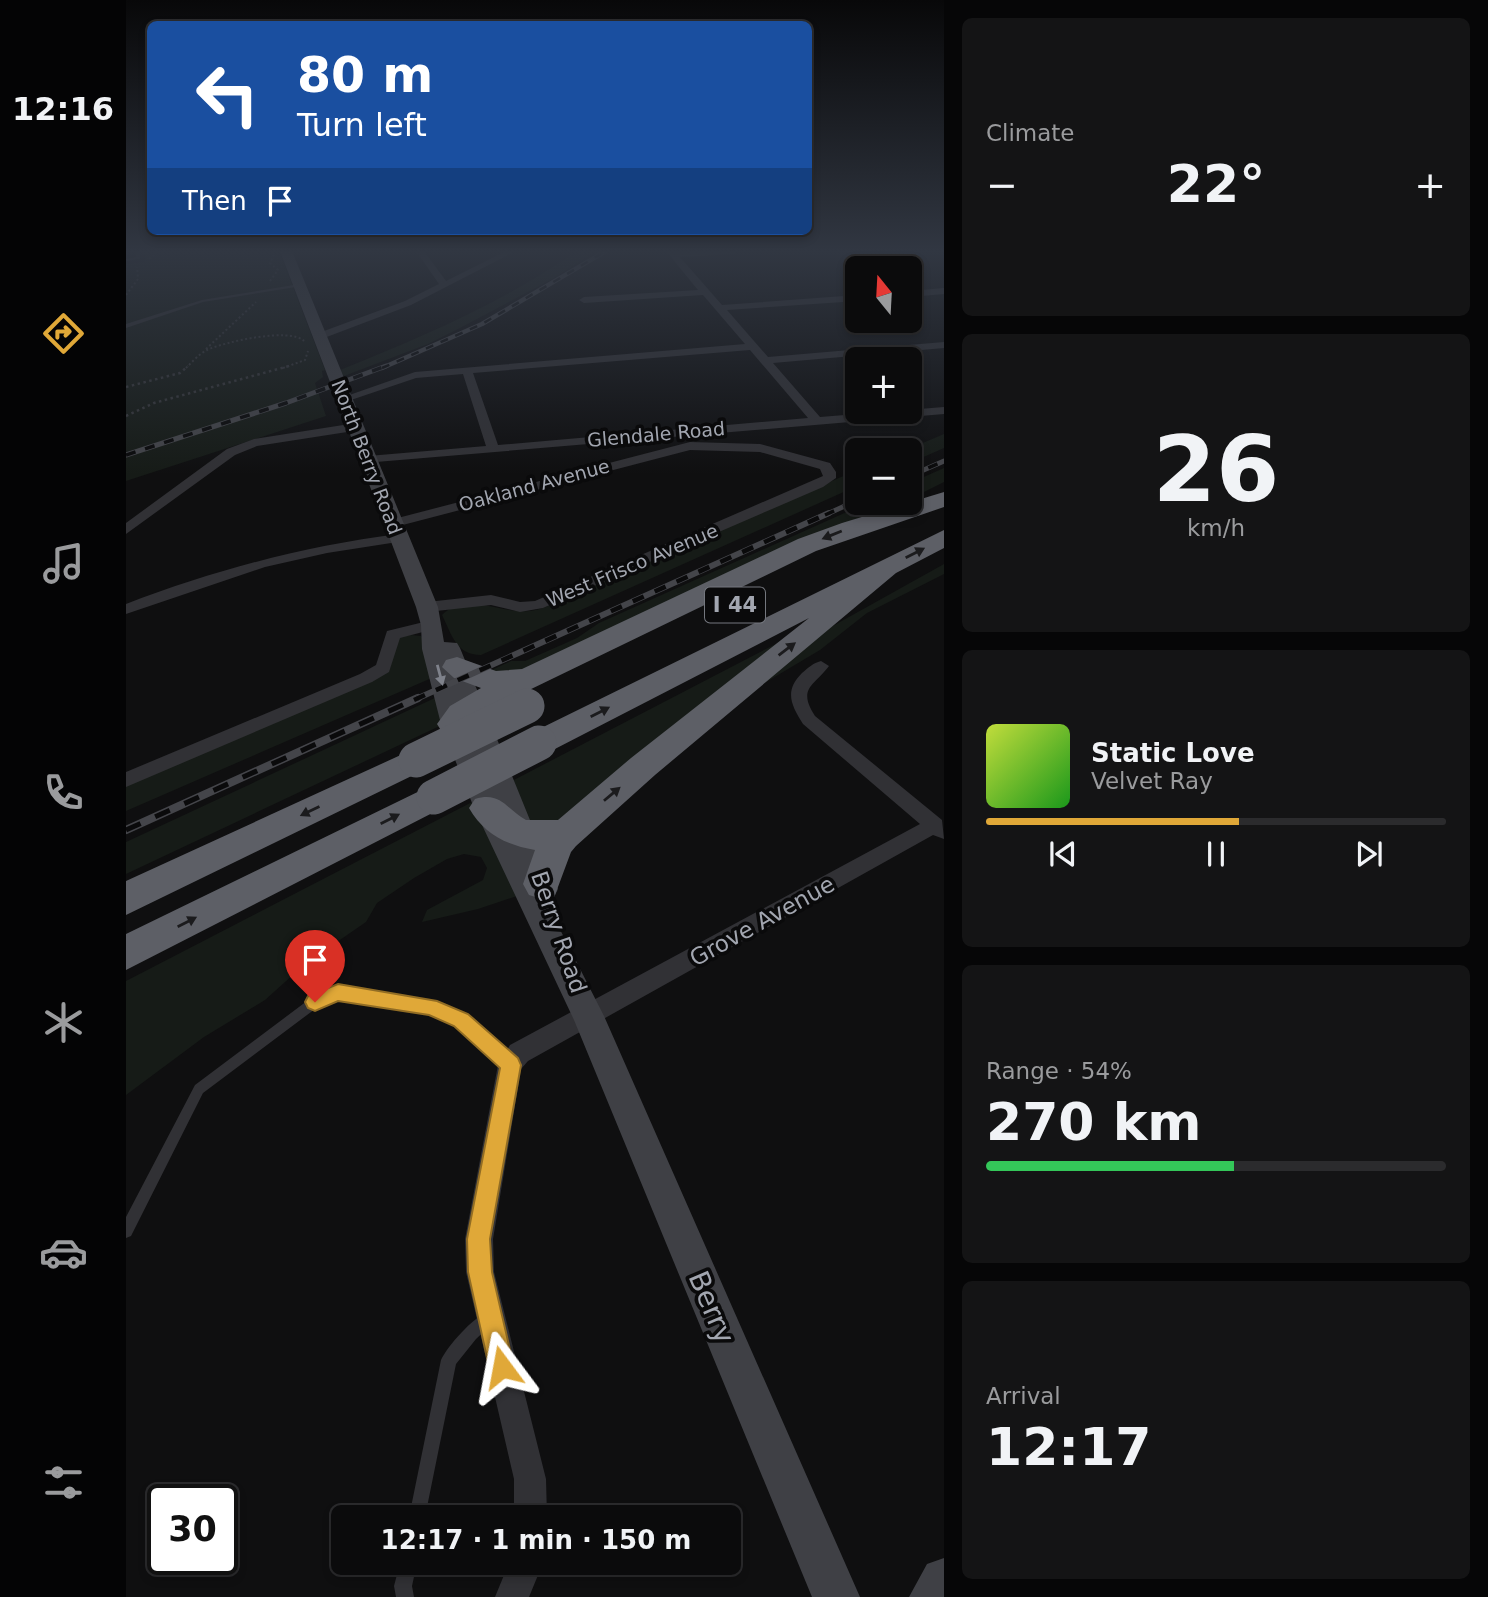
<!DOCTYPE html>
<meta charset="utf-8">
<style>
body{margin:0;font-family:"DejaVu Sans",sans-serif;background:#141415;color:#f1f3f6;height:100vh;display:flex;flex-direction:column;font-size:26px;white-space:nowrap}
*{box-sizing:border-box;margin:0}
p{font-size:23px;color:#9a9b9d}
.icon{flex:none;width:38px;height:38px;fill:none;stroke:currentColor;stroke-width:2;stroke-linecap:round;stroke-linejoin:round}
.map{position:relative;flex:1;overflow:hidden}
.panel{display:flex;flex-direction:column;gap:18px;padding:18px;background:#060607;width:544px}
.panel>*{flex:none}
.guide{position:absolute;left:21px;top:21px;width:665px;height:214px;border-radius:10px;box-shadow:0 4px 10px #0003,0 0 0 2px #2b2b2d;background:#1a4fa0;color:#fff;overflow:hidden}
.needle{width:46px;rotate:342deg}
.buttons{position:absolute;left:719px;top:256px;display:grid;gap:14px}
.buttons a{display:grid;place-items:center;width:77px;height:77px;border-radius:10px;background:#0b0b0c;box-shadow:0 4px 10px #0003,0 0 0 2px #2b2b2d;font-size:35px}
.speed{position:absolute;left:21px;top:1484px;display:flex;gap:14px;font-size:35px;font-weight:700;text-align:center}
.speed>*{display:grid;place-content:center;width:91px;height:91px;border-radius:50%;background:#0b0b0c;box-shadow:0 4px 10px #0003,0 0 0 2px #2b2b2d;line-height:1}
.speed .limit{border:4px solid #111;border-radius:10px;background:#fff;color:#111}
.pin{position:absolute;display:grid;place-items:center;width:60px;height:60px;color:#fff;margin:-72px -30px;border-radius:50% 50% 50% 0;rotate:-45deg;box-shadow:0 0 7px #0007}
.pin .icon{rotate:45deg}
.me{position:absolute;width:77px;margin:-38px;rotate:347deg;stroke-linejoin:round;filter:drop-shadow(0 0 5px #0008)}
.turn{display:flex;align-items:center;gap:24px;height:147px;padding:0 35px;font-size:32px}
.turn .icon{width:91px;height:91px;stroke-width:2.5}
.turn b{display:block;font-size:49px;line-height:60px}
.then{display:flex;align-items:center;height:66px;padding:0 35px;background:#0003;gap:14px;font-size:26px}
.big{font-size:52px;font-weight:800;line-height:1.1}
.panel .card{flex:1;display:flex;flex-direction:column;justify-content:center;gap:10px;min-width:0;padding:0 24px;border-radius:10px;background:#141415}
.panel .dial{align-items:center;gap:0}
.dial b{font-size:91px;line-height:1}
.song{display:flex;align-items:center;gap:21px}
.cover{width:84px;height:84px;border-radius:10px;background:linear-gradient(135deg,hsl(70 70% 55%),hsl(120 70% 35%))}
.played{height:7px;border-radius:4px;background:linear-gradient(90deg,#e0a838 55%,#2b2b2d 55%)}
.keys{display:flex;justify-content:space-around;direction:ltr}
.heat{display:flex;justify-content:space-between;align-items:center;font-size:38px;direction:ltr}
.charge{height:10px;border-radius:5px;background:linear-gradient(90deg,#34c759 54%,#2b2b2d 0)}
.trip{position:absolute;left:205px;top:1505px;width:410px;height:70px;border-radius:10px;background:#0b0b0c;box-shadow:0 4px 10px #0003,0 0 0 2px #2b2b2d;font-weight:800;line-height:70px;text-align:center}
main{display:flex;flex:1;min-height:0}
.tab-bar{display:flex;flex-direction:column;width:126px;justify-content:space-around;align-items:center;background:#040405;color:#9a9b9d}
.tab-bar .icon{width:49px;height:49px}
.tab-bar .current{color:#e0a838}
.tab-bar b{font-size:32px;color:#f1f3f6}
.map>svg:first-child{display:block}
.green{fill:#161b17}
.lines{fill:none;stroke-linecap:round;stroke-linejoin:round}
.path-far1{stroke:#37383c;stroke-width:2;stroke-dasharray:2 2.5;stroke-linecap:butt}
.path{stroke:#37383c;stroke-width:2.5;stroke-dasharray:2.5 3.5;stroke-linecap:butt}
.lane{fill:#313135;fill-rule:evenodd}
.street{fill:#313135;fill-rule:evenodd}
.secondary{fill:#3f4045;fill-rule:evenodd}
.highway{fill:#5d5f66;fill-rule:evenodd}
.rail-far3-casing{stroke:#44454a;stroke-width:4.5}
.rail-far2-casing{stroke:#44454a;stroke-width:5}
.rail-far1-casing{stroke:#44454a;stroke-width:6}
.rail-casing{stroke:#44454a;stroke-width:8}
.rail-far3{stroke:#0a0a0b;stroke-width:2.5;stroke-dasharray:8;stroke-linecap:butt}
.rail-far2{stroke:#0a0a0b;stroke-width:3.5;stroke-dasharray:10;stroke-linecap:butt}
.rail-far1{stroke:#0a0a0b;stroke-width:4.5;stroke-dasharray:12;stroke-linecap:butt}
.rail{stroke:#0a0a0b;stroke-width:5;stroke-dasharray:16;stroke-linecap:butt}
.highway-bridge{stroke:#5d5f66;stroke-width:35}
.oneway{fill:#1b1b1d}
.oneway2{fill:#7f828b}
.route{fill:#e0a838;stroke:#926d24;stroke-width:2}
.labels{text-anchor:middle;stroke-width:7;stroke-linejoin:round;paint-order:stroke}
.far-street-label{font-size:19px;fill:#a2a6b0;stroke:#0a0a0b}
.shield{fill:#0a0a0b;stroke:#74777e;stroke-width:2}
.shield-label{font-size:21px;font-weight:bold;fill:#a2a6b0}
.street-label{font-size:23px;fill:#a2a6b0;stroke:#0a0a0b}
.near-street-label{font-size:28px;fill:#a2a6b0;stroke:#0a0a0b}
</style>
<main>
<nav class="tab-bar">
<b>12:16</b>
<svg class="icon current" aria-label="directions" viewBox="0 0 24 24"><path d="M12 3l9 9-9 9-9-9zM9 14v-3h6M13 9l2 2-2 2"/></svg>
<svg class="icon" aria-label="music" viewBox="0 0 24 24"><path d="M9 18V5l10-2v13"/><circle cx="6" cy="18" r="3"/><circle cx="16" cy="16" r="3"/></svg>
<svg class="icon" aria-label="phone" viewBox="0 0 24 24"><path d="M5 4h4l2 5-3 2q2 4 5 5l2-3 5 2v4C11 20 4 13 5 4z"/></svg>
<svg class="icon" aria-label="climate" viewBox="0 0 24 24"><path d="M12 3v18M4 7l16 10M4 17L20 7"/></svg>
<svg class="icon" aria-label="car" viewBox="0 0 24 24"><path d="M5 17H2v-5l4-1 3-4h7l3 4 3 1v5h-3M9 17h6M6 11h13"/><circle cx="7" cy="17" r="2"/><circle cx="17" cy="17" r="2"/></svg>
<svg class="icon" aria-label="filters" viewBox="0 0 24 24"><path d="M4 7h16M4 17h16"/><circle cx="9" cy="7" r="2"/><circle cx="15" cy="17" r="2"/></svg>
</nav>
<div class="map">
<svg width="818" height="1597" viewBox="0 0 818 1597">
<rect width="100%" height="100%" fill="#0f0f10"/>
<path class="green" d="M 19,251 L 153,251 L 199,370 L 196,371 L 197,377 L 189,383 L 200,416 L 0,481 L 0,264 L 19,262 Z
M 451,251 L 470,251 L 428,278 L 332,329 L 302,344 L 218,376 L 214,370 C 296,337 378,302 451,251 Z
M 818,434 L 818,448 L 784,463 L 784,450 L 780,450 Z
M 818,468 L 818,482 L 784,499 L 784,483 Z
M 731,470 L 731,486 L 355,655 C 330,655 326,635 316,615 C 338,593 370,611 395,611 C 403,612 410,610 417,608 Z
M 743,502 L 777,502 L 709,527 L 402,669 L 359,673 L 385,661 L 399,661 L 451,638 L 473,623 Z
M 818,564 L 818,574 L 741,613 L 694,650 L 630,688 L 705,627 Z
M 285,635 L 295,636 L 299,640 L 308,677 L 0,811 L 0,785 L 264,668 L 270,644 L 274,637 Z
M 657,640 L 441,822 L 402,825 L 384,782 Z
M 311,697 L 318,724 L 0,874 L 0,842 Z
M 350,800 L 397,894 L 352,909 L 296,922 L 301,910 L 357,880 L 361,868 L 355,857 L 338,854 L 321,859 L 288,878 L 251,903 L 240,922 L 179,964 L 139,1000 L 78,1037 L 0,1095 L 0,981 Z"/>
<g class="lines">
<path class="path-far1" d="M 23,259 L 32,251
M 144,281 L 152,270 L 144,263 L 148,255
M 0,295 L 12,279 L 11,267
M 80,349 L 130,302
M 60,368 C 66,362 73,354 81,350 C 98,342 164,327 178,341
M 157,368 L 179,360 L 182,351"/>
<path class="path" d="M 0,387 L 54,373 L 62,366
M 0,416 L 28,403 L 163,366"/>
<path class="lane" d="M 10,251 L 14,251 L 14,259 L 0,261 L 0,259 L 10,257 Z
M 174,284 L 176,286 L 77,302 L 0,328 L 0,324 L 76,300 Z
M 212,988 L 308,1003 L 339,1016 L 388,1060 L 390,1064 L 388,1068 L 384,1070 L 380,1068 L 331,1024 L 303,1012 L 212,998 L 193,1006 L 77,1093 L 5,1236 L 0,1238 L 0,1217 L 69,1085 L 185,998 Z
M 361,1312 L 366,1314 L 368,1319 L 366,1324 L 350,1339 L 330,1364 L 299,1517 L 283,1517 L 315,1360 C 322,1345 347,1318 361,1312 Z
M 274,1563 L 291,1563 L 286,1586 L 288,1597 L 270,1597 L 268,1586 Z"/>
<path class="street" d="M 290,251 L 298,251 L 320,281 L 380,251 L 390,251 L 285,305 L 198,338 L 190,338 L 190,334 L 279,301 L 313,284 Z
M 540,251 L 612,251 L 608,254 L 554,257 L 596,305 L 732,295 L 732,301 L 601,310 L 642,357 L 818,342 L 818,348 L 647,363 L 694,417 L 818,407 L 818,414 L 238,463 L 238,457 L 242,456 L 360,446 L 337,374 L 290,378 L 222,401 L 212,399 L 289,372 L 619,344 L 577,295 L 458,303 L 453,300 L 458,297 L 572,290 ZM 624,350 L 682,418 L 372,445 L 347,373 Z
M 818,288 L 818,294 L 784,297 L 784,291 Z
M 230,423 L 234,424 L 234,430 L 131,446 L 109,455 L 0,534 L 0,523 L 101,449 L 128,439 Z
M 564,442 L 634,444 L 704,463 L 710,472 L 710,478 L 697,487 L 417,608 L 394,612 L 365,605 L 301,612 L 293,607 L 301,602 L 365,595 L 394,602 L 409,601 L 697,476 L 694,469 L 634,452 L 564,450 L 269,527 L 262,523 L 264,520 Z
M 273,534 L 280,538 L 278,541 L 201,553 L 139,567 L 0,614 L 0,604 C 89,570 178,546 273,534 Z
M 306,620 L 314,625 L 312,628 L 274,638 L 263,672 L 246,682 L 0,787 L 0,772 L 234,674 L 250,665 L 261,631 Z
M 695,661 L 703,666 C 688,686 671,688 689,716 L 816,820 L 818,839 L 807,835 L 402,1061 L 395,1069 L 367,1239 L 368,1272 L 420,1479 L 421,1517 L 388,1517 L 388,1479 L 340,1272 L 339,1239 L 372,1065 L 384,1045 L 794,824 L 677,724 C 665,705 658,691 676,673 C 682,668 687,663 695,661 Z
M 383,1563 L 417,1563 L 403,1597 L 369,1597 Z"/>
<path class="secondary" d="M 154,251 L 166,251 L 312,607 L 318,642 L 331,643 L 334,648 L 432,889 L 428,897 L 419,900 L 478,1016 L 734,1597 L 686,1597 L 448,1020 L 348,808 L 315,724 L 296,649 L 295,625 L 290,607 Z
M 818,1558 L 818,1597 L 783,1597 L 801,1564 Z"/>
<path class="highway" d="M 818,492 L 818,507 L 690,551 L 368,707 C 361,712 353,716 347,721 C 334,733 335,737 316,732 L 311,724 L 324,706 L 355,688 L 328,678 L 316,667 L 320,660 L 331,657 L 370,671 L 396,669 L 672,539 L 716,523 Z
M 818,530 L 818,548 L 770,573 L 529,775 L 450,846 L 445,852 L 429,895 L 416,899 L 403,895 L 397,884 L 409,850 C 380,845 358,834 343,808 L 349,799 C 375,791 380,809 400,820 L 432,820 L 505,758 L 683,618 L 425,751 L 413,755 L 401,751 L 396,743 L 401,735 Z
M 290,748 L 302,752 L 307,760 L 302,768 L 0,915 L 0,881 Z
M 308,784 L 320,788 L 325,797 L 320,806 L 0,970 L 0,934 Z"/>
<defs>
<path id="rail-far3" d="M 256,368 L 356,324 L 480,251"/>
<path id="rail-far2" d="M 0,455 L 160,403 L 260,366
M 784,476 L 818,461
M 699,515 L 732,500"/>
<path id="rail-far1" d="M 288,700 L 703,513"/>
<path id="rail" d="M 0,830 L 292,698"/>
</defs>
<use href="#rail-far3" class="rail-far3-casing"/>
<use href="#rail-far2" class="rail-far2-casing"/>
<use href="#rail-far1" class="rail-far1-casing"/>
<use href="#rail" class="rail-casing"/>
<use href="#rail-far3" class="rail-far3"/>
<use href="#rail-far2" class="rail-far2"/>
<use href="#rail-far1" class="rail-far1"/>
<use href="#rail" class="rail"/>
<path class="highway-bridge" d="M 290,760 L 401,706
M 308,797 L 413,743"/>
</g>
<defs><path id="oneway-solid" d="M-6-.8H1V-3.2L6.5 0L1 3.2V.8H-6Z" transform="scale(1.75)"/></defs>
<g class="oneway">
<use href="#oneway-solid" transform="translate(706 535) rotate(158)"/>
<use href="#oneway-solid" transform="translate(789 553) rotate(-27)"/>
<use href="#oneway-solid" transform="translate(661 649) rotate(-37)"/>
<use href="#oneway-solid" transform="translate(474 712) rotate(-27)"/>
<use href="#oneway-solid" transform="translate(486 794) rotate(-40)"/>
<use href="#oneway-solid" transform="translate(184 811) rotate(154)"/>
<use href="#oneway-solid" transform="translate(264 819) rotate(-27)"/>
<use href="#oneway-solid" transform="translate(61 922) rotate(-27)"/>
</g>
<use class="oneway2" href="#oneway-solid" transform="translate(314 675) rotate(75)"/>
<linearGradient id="sky" x2="0" y2="1"><stop stop-color="#080809"/><stop offset="0.53" stop-color="#313742"/><stop offset="1" stop-color="#313742" stop-opacity="0"/></linearGradient>
<rect width="818" height="474" fill="url(#sky)"/>
<path class="route" d="M 212,984 L 311,1001 L 342,1014 L 392,1058 L 395,1065 L 364,1239 L 366,1272 L 388,1367 L 384,1376 L 376,1379 L 367,1376 L 363,1367 L 342,1272 L 341,1239 L 374,1068 L 328,1026 L 303,1015 L 212,1001 L 189,1011 L 182,1008 L 179,1002 L 182,996 Z"/>
<g class="labels">
<g class="far-street-label">
<text transform="translate(530 434) rotate(-5)" y="7">Glendale Road</text>
<text transform="translate(241 457) rotate(69)" y="7">North Berry Road</text>
<text transform="translate(408 485) rotate(-15)" y="7">Oakland Avenue</text>
<text transform="translate(506 565) rotate(-23)" y="7">West Frisco Avenue</text>
</g>
<rect class="shield" x="579" y="587.5" width="60" height="35" rx="5"/>
<g class="shield-label">
<text x="609" y="612">I 44</text>
</g>
<g class="street-label">
<text transform="translate(636 921) rotate(-29)" y="8">Grove Avenue</text>
<text transform="translate(433 932) rotate(71)" y="8">Berry Road</text>
</g>
<g class="near-street-label">
<text transform="translate(586 1307) rotate(67)" y="10">Berry</text>
</g>
</g>
</svg>
<div class="buttons">
<a><svg class="needle" viewBox="-14 -14 28 28"><path d="M0-13l5 13h-10z" fill="#e53935"/><path d="M0 13l5-13h-10z" fill="#9a9b9d"/></svg></a>
<a>+</a>
<a>−</a>
</div>
<div class="speed"><div class="limit">30</div></div>
<div class="pin" style="left:189px;top:1002px;background:#d93025"><svg class="icon" aria-label="arrive" viewBox="0 0 24 24"><path d="M6 21V4h12l-3 4 3 4H6"/></svg></div>
<svg class="me" style="left:376px;top:1367px" viewBox="-20 -20 40 40"><path d="M0-17L14 15 0 8-14 15z" fill="#e0a838" stroke="#fff" stroke-width="4"/></svg>
<div class="trip">12:17 · 1 min · 150 m</div>
<div class="guide">
<div class="turn"><svg class="icon" aria-label="left" viewBox="0 0 24 24"><path d="M17 20v-9H6M10 6l-5 5 5 5"/></svg><div><b>80 m</b>Turn left</div></div>
<div class="then">Then<svg class="icon" aria-label="arrive" viewBox="0 0 24 24"><path d="M6 21V4h12l-3 4 3 4H6"/></svg></div>
</div>
</div>
<section class="panel">
<div class="card"><p>Climate</p>
<div class="heat"><a>−</a><b class="big">22°</b><a>+</a></div>
</div>
<div class="card dial"><b>26</b><p>km/h</p></div>
<div class="card">
<div class="song"><i class="cover"></i><div><b>Static Love</b><p>Velvet Ray</p></div></div>
<div class="played"></div>
<div class="keys"><svg class="icon" aria-label="previous" viewBox="0 0 24 24"><path d="M18 5L8 12l10 7zM5 5v14"/></svg><svg class="icon" aria-label="pause" viewBox="0 0 24 24"><path d="M8 5v14M16 5v14"/></svg><svg class="icon" aria-label="next" viewBox="0 0 24 24"><path d="M6 5l10 7-10 7zM19 5v14"/></svg></div>
</div>
<div class="card"><p>Range · 54%</p><b class="big">270 km</b><div class="charge"></div></div>
<div class="card"><p>Arrival</p><b class="big">12:17</b></div>
</section>
</main>
